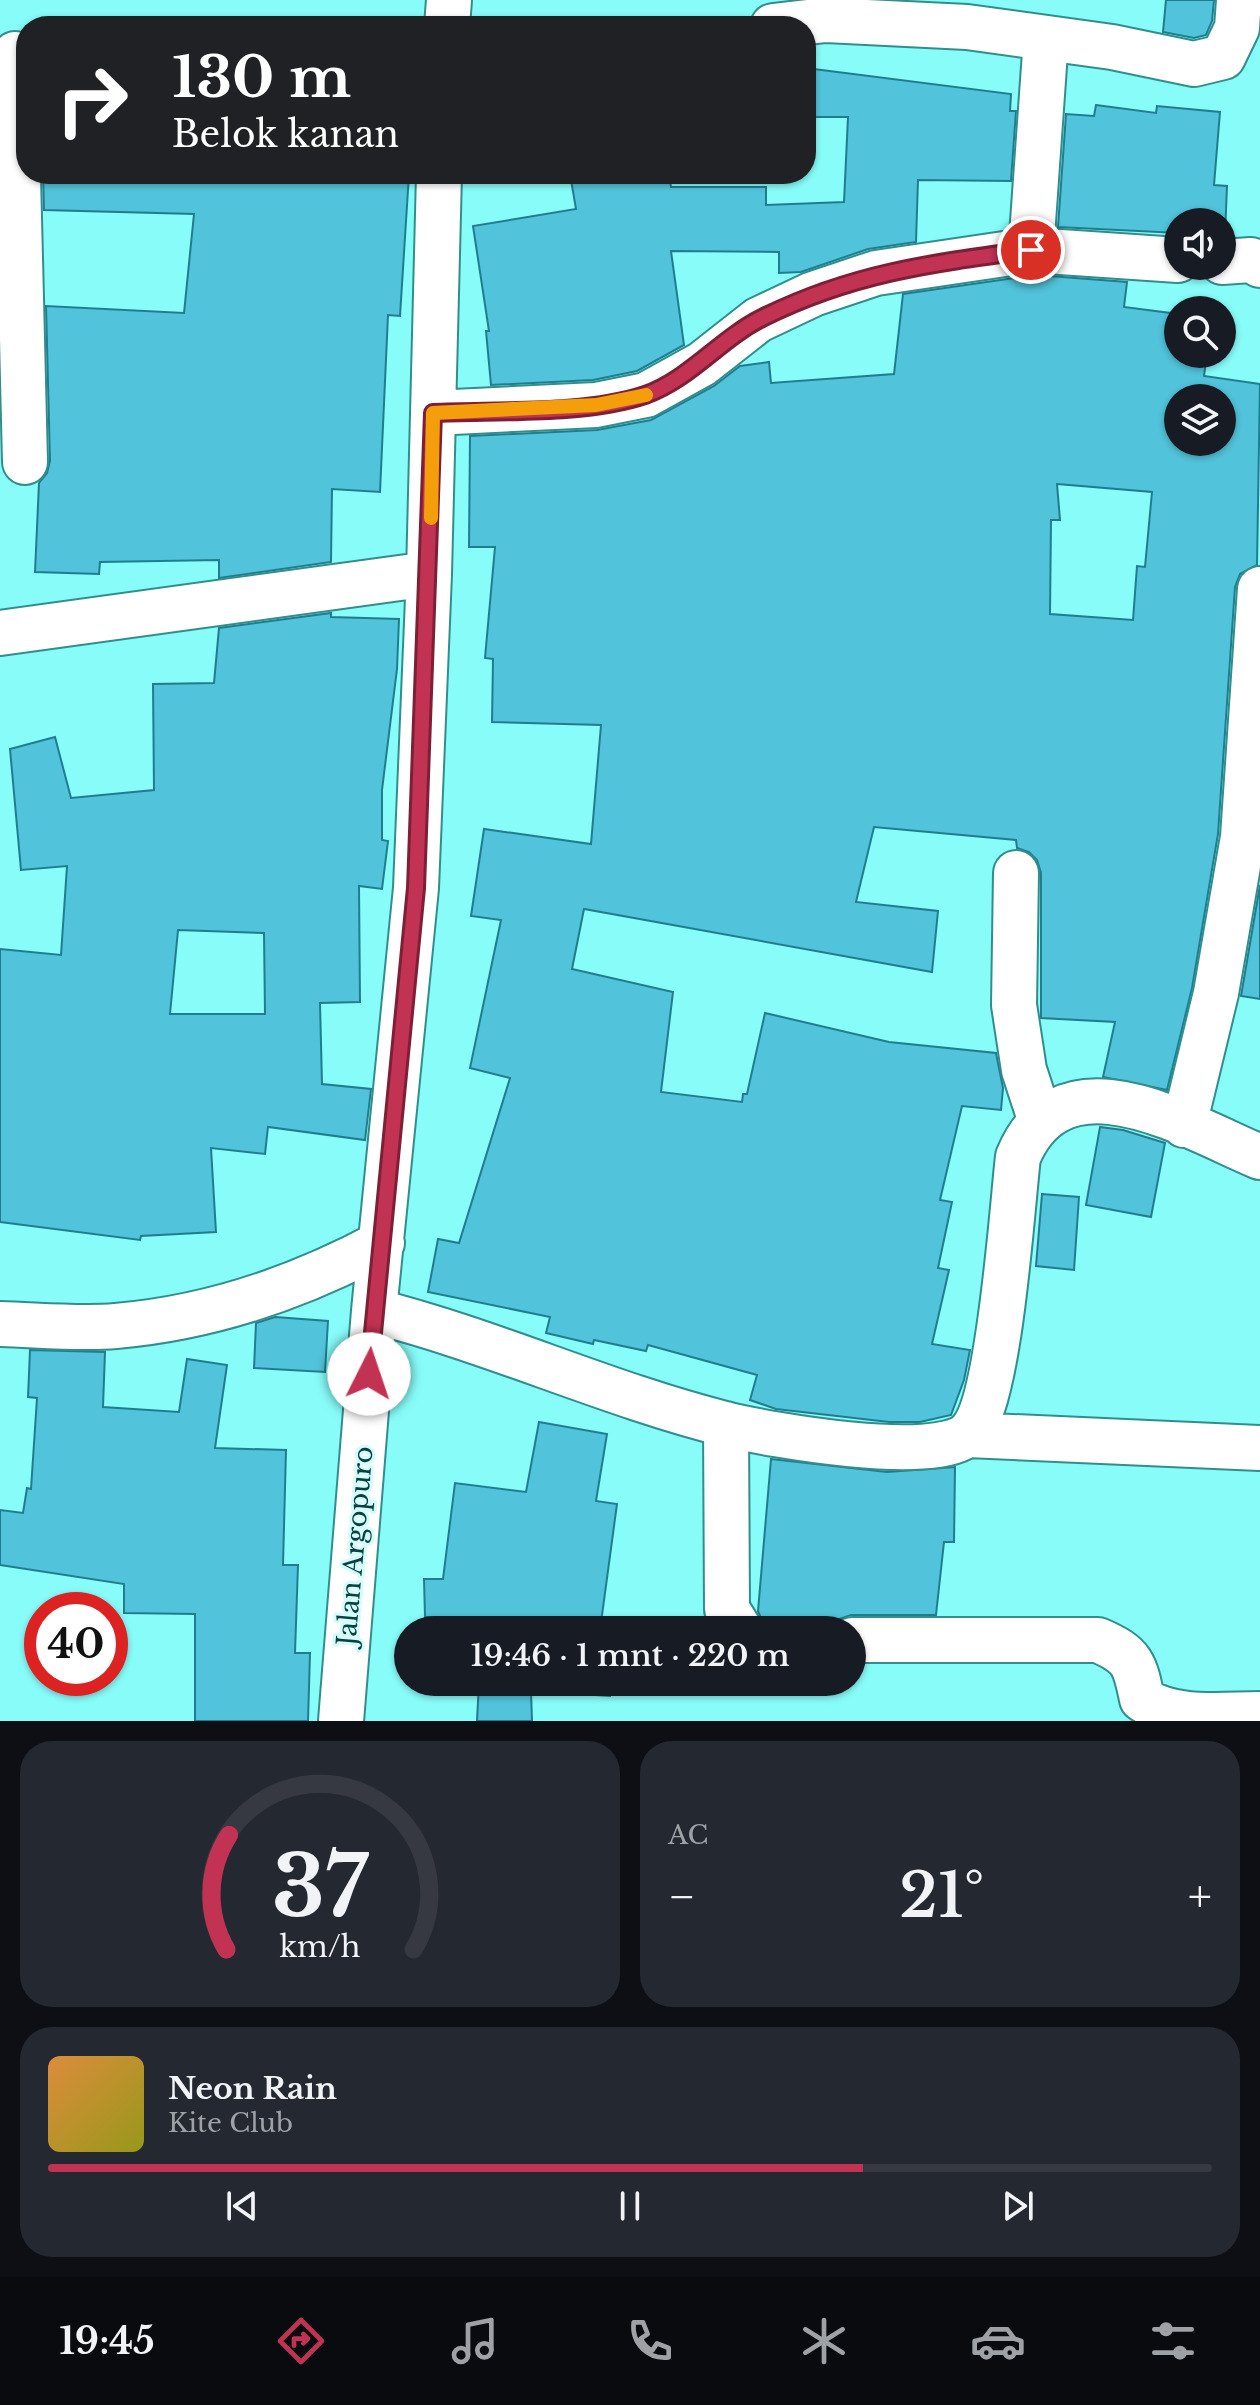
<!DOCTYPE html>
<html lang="id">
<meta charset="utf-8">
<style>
body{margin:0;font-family:"Libre Baskerville",serif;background:#242831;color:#f1f3f6;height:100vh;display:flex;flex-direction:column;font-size:30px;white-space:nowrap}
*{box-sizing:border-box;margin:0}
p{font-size:26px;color:#9ea1a6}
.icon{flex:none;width:44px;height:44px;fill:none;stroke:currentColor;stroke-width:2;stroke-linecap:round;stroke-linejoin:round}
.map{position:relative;height:1721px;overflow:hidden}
.details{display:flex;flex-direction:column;gap:20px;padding:20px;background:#0d0f14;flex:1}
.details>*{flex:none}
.hud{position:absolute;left:16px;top:16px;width:800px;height:168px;border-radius:32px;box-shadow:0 2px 6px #0004;background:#202124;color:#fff;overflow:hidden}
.fabs{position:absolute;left:1164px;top:208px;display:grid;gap:16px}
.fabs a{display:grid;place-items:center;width:72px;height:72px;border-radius:50%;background:#171b24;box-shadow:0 2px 6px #0004;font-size:40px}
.speed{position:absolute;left:24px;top:1592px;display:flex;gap:16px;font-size:40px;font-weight:700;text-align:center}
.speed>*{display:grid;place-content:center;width:104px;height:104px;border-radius:50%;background:#171b24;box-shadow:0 2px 6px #0004;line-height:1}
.speed .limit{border:12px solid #d22;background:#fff;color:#111}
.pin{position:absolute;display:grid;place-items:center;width:68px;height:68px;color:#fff;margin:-34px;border:4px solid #fff;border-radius:50%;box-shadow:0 2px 8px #0007}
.me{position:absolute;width:88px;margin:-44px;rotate:4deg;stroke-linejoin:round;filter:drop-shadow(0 0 6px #0008)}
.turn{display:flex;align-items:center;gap:28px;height:168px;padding:0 24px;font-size:36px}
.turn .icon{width:104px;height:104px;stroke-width:2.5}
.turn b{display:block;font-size:56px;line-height:68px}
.big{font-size:60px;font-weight:600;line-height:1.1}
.details .widget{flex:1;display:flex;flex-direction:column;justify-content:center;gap:12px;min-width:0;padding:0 28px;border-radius:32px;background:#242831}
.details .dial{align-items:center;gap:0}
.dial svg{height:208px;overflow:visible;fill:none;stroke:#363941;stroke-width:7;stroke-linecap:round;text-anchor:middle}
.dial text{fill:#f1f3f6;stroke:none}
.song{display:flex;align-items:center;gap:24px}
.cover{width:96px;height:96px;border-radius:12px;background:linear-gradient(135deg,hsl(30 70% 55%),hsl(60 70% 35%))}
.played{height:8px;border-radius:4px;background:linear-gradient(90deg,#c23252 70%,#363941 70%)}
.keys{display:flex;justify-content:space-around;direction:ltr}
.heat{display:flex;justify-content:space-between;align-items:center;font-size:44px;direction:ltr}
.details .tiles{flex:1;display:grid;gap:20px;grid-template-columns:1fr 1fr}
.widget:last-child{grid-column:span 2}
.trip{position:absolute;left:394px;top:1616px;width:472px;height:80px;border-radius:40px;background:#171b24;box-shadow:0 2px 6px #0004;font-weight:600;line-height:80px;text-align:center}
.dock{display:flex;height:128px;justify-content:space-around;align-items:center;background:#090b0e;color:#9ea1a6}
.dock .icon{width:56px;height:56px}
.dock .current{color:#c23252}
.dock b{font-size:36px;color:#f1f3f6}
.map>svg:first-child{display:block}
.building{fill:#51c3da;stroke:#217d8e;stroke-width:2;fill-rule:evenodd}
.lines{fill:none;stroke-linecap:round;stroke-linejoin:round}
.minor-casing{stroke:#328e8c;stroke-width:48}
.minor{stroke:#fff;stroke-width:44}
.route-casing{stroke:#7e2035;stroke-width:20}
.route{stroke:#c23252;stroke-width:14}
.slow{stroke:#f59e0b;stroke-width:14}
.labels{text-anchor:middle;stroke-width:6;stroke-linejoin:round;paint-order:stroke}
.street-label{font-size:26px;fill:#0a4140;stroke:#d3fcfb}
</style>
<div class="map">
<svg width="1260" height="1721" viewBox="0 0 1260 1721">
<rect width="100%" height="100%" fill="#87fcf9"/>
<path class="building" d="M 1166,0 L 1214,0 L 1212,21 L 1206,35 L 1194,38 L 1163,32 Z
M 806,68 L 1011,94 L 1010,111 L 1016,111 L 1011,181 L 918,180 L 916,242 L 868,249 L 801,272 L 779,273 L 779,252 L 671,251 L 684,345 L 637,371 L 593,380 L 491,385 L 486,331 L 489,331 L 473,226 L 576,209 L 570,174 L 669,174 L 671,187 L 766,187 L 766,205 L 844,202 L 848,117 L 806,117 Z
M 1096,105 L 1156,113 L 1157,106 L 1220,112 L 1214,185 L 1227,186 L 1225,235 L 1222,235 L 1222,222 L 1178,222 L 1178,233 L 1058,227 L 1066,114 L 1094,116 Z
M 43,174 L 409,174 L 400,316 L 388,315 L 380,492 L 332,489 L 331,562 L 219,578 L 219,560 L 100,562 L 99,574 L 35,572 L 39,483 L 47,473 L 50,461 L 46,306 L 184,313 L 194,214 L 44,210 Z
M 1036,275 L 1127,282 L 1124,307 L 1178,314 L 1178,354 L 1207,354 L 1204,376 L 1260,384 L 1257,565 L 1240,574 L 1235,587 L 1218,834 L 1192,988 L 1167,1090 L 1103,1077 L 1115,1022 L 1041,1018 L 1041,873 L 1037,860 L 1029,852 L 1017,848 L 1016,840 L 874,827 L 856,902 L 938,911 L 932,972 L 584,909 L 572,969 L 673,992 L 661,1092 L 742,1102 L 743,1094 L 747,1094 L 765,1013 L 889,1042 L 996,1053 L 1003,1088 L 1001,1110 L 962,1106 L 940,1200 L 952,1202 L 938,1268 L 949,1270 L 932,1344 L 970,1350 L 964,1380 L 951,1415 L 920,1422 L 889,1422 L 776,1409 L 750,1400 L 757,1375 L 648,1345 L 646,1351 L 594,1340 L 593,1344 L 546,1333 L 550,1317 L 428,1292 L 438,1239 L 459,1243 L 510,1078 L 470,1068 L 501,920 L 471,916 L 484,829 L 591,844 L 601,725 L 492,722 L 493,659 L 485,658 L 495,547 L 469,547 L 470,436 L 597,430 L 651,420 L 714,386 L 740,366 L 769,362 L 771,383 L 894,374 L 903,294 L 1022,277 L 1036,279 ZM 1178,398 L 1222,398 L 1222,442 L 1178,442 ZM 1057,484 L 1152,492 L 1145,567 L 1137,566 L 1133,620 L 1050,614 L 1051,520 L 1060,520 Z
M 331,613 L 331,617 L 399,619 L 397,669 L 382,790 L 382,840 L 388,841 L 382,889 L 359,886 L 360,1002 L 320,1003 L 322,1084 L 371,1089 L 365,1140 L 268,1127 L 265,1154 L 211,1148 L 216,1232 L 141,1236 L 140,1240 L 0,1222 L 0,949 L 61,955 L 67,866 L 21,870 L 10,749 L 55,737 L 71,798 L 154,790 L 153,684 L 214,683 L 219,628 ZM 178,930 L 264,933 L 265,1014 L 170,1014 Z
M 1260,885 L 1260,999 L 1241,996 Z
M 1100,1127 L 1123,1130 L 1165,1143 L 1151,1217 L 1086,1205 Z
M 1042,1194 L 1079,1197 L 1074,1270 L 1036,1266 Z
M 275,1317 L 328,1321 L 325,1372 L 254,1368 L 256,1323 Z
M 30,1350 L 105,1352 L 103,1407 L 179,1412 L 187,1359 L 227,1365 L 215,1448 L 286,1450 L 283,1565 L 298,1565 L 295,1653 L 310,1653 L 308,1721 L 195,1721 L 195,1614 L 124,1613 L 124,1584 L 0,1565 L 0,1510 L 23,1513 L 27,1488 L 31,1489 L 37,1398 L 28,1397 Z
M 539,1422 L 607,1434 L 596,1501 L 617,1504 L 600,1630 L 482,1630 L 483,1617 L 425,1617 L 424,1579 L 443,1579 L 455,1483 L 526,1492 Z
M 771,1459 L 887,1472 L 955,1467 L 954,1542 L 944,1542 L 936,1615 L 851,1615 L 839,1619 L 830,1629 L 763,1623 L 758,1611 Z
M 479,1682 L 611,1682 L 610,1696 L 531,1691 L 532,1721 L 477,1721 Z"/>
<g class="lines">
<defs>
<path id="minor" d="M 447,26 L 449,0
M 773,26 L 826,20 L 967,27 L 1112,47 L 1194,64 L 1223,57 L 1237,28 L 1239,0
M 15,54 L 25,462
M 1031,250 L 1046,38
M 1222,262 L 1251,260 L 1260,265
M 433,413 L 596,405 L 646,395 L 702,364 L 758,320 L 813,294 L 876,273 L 1031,250 L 1178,260
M 0,633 L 429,574
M 1016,873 L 1014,1005 L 1024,1070 L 1040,1119
M 1184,1125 L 1216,993 L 1243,837 L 1260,589
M 374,1311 C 493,1341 606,1394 725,1424 C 769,1435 935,1464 968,1434 C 1000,1406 1012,1206 1018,1157 C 1063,1049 1186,1126 1260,1157
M 0,1324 C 38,1325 78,1329 116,1326 C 210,1318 300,1287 382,1243
M 726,1424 L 727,1609 L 740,1630
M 968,1435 L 1260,1448
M 852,1640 L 1098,1640 C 1133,1655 1135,1664 1142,1699 C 1175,1721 1221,1714 1260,1714
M 341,1721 L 374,1311 L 416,888 L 429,574 L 439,174"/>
</defs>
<use href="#minor" class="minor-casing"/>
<use href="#minor" class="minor"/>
</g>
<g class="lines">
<defs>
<path id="route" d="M 369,1374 L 416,888 L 433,413 C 496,410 586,415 645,395 C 690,379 720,339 762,318 C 852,273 932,263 1031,250"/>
</defs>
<use href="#route" class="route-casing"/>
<use href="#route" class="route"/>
<path class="slow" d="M 431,518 L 433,413 L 596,405 L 646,395"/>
</g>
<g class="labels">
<g class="street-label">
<text transform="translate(355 1546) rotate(-85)" y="9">Jalan Argopuro</text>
</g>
</g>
</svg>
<div class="fabs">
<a><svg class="icon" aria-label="sound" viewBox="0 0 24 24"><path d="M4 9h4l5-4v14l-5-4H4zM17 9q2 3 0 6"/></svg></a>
<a><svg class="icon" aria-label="search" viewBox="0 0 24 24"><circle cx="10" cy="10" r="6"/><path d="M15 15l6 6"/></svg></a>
<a><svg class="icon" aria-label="layers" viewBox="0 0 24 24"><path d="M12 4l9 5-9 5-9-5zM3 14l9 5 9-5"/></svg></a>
</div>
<div class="speed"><div class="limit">40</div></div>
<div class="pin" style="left:1031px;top:250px;background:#d93025"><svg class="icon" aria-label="arrive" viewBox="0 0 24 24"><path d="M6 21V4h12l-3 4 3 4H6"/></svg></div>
<svg class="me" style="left:369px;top:1374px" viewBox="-20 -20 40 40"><circle r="19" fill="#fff"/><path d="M0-13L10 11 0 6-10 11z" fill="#c23252"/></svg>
<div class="trip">19:46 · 1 mnt · 220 m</div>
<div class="hud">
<div class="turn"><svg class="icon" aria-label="right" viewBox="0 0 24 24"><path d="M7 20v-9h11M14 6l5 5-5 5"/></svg><div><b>130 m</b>Belok kanan</div></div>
</div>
</div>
<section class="details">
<div class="tiles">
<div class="widget dial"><svg viewBox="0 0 100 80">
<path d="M14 69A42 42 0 1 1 86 69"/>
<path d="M14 69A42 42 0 0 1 15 25" stroke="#c23252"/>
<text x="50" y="56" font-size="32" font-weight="700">37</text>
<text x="50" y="72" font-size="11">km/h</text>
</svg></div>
<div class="widget"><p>AC</p>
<div class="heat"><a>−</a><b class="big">21°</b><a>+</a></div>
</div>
<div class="widget">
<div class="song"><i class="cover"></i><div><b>Neon Rain</b><p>Kite Club</p></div></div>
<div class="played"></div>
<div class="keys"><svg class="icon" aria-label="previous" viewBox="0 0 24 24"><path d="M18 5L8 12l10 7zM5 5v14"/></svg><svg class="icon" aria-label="pause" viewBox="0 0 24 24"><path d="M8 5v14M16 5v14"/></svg><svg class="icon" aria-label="next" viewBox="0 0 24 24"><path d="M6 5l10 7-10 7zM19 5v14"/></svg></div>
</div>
</div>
</section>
<nav class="dock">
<b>19:45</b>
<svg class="icon current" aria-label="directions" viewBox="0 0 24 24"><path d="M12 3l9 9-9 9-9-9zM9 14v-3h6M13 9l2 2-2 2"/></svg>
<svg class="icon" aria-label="music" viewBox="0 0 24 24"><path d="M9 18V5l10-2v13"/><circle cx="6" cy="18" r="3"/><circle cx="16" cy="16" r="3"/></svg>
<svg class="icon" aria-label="phone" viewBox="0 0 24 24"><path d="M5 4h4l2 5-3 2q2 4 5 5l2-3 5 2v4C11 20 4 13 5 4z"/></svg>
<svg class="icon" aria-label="climate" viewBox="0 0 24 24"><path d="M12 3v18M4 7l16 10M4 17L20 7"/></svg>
<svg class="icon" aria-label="car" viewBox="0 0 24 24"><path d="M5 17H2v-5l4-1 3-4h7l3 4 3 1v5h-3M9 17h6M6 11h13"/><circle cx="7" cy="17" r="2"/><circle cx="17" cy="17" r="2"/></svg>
<svg class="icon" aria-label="filters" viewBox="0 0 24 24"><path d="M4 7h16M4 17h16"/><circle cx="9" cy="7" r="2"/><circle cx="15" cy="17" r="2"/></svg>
</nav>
